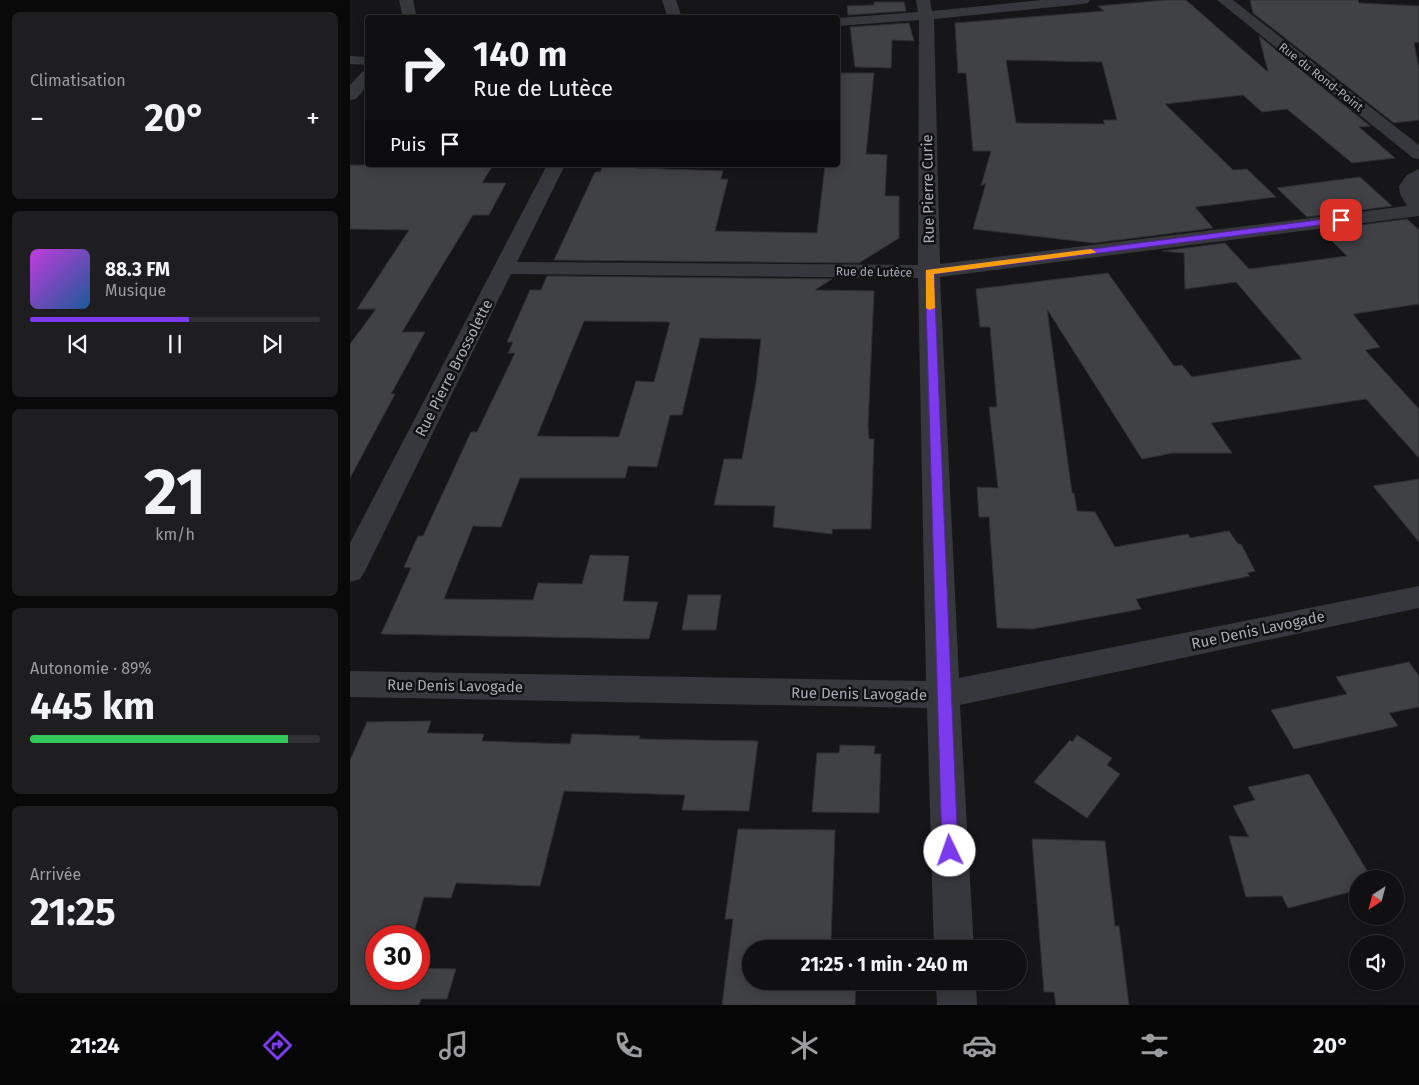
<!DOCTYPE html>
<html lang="fr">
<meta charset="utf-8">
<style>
body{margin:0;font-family:"Fira Sans",sans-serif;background:#1e1e20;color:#f1f3f6;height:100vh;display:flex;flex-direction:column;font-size:19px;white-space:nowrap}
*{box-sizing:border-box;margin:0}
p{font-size:16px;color:#9c9d9f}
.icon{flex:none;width:28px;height:28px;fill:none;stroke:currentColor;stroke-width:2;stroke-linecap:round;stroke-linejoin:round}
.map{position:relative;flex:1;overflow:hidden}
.sheet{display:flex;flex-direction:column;gap:12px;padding:12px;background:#09090a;width:350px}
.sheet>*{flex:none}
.banner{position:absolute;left:15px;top:15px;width:475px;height:152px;border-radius:5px;box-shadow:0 2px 12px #0003,0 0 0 1px #303032;background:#101012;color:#f1f3f6;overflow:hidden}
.needle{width:32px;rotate:216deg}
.controls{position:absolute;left:999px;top:870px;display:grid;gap:10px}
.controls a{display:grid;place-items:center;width:55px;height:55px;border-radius:50%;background:#101012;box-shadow:0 2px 12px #0003,0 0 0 1px #303032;font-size:25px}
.speed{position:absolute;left:15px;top:925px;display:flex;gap:10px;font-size:25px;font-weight:700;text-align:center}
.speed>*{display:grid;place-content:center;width:65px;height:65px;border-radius:50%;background:#101012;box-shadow:0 2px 12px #0003,0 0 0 1px #303032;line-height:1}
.speed .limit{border:8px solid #d22;background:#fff;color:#111}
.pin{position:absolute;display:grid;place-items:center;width:42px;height:42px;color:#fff;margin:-21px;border-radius:10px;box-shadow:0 2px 8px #0006}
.me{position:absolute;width:55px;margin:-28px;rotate:357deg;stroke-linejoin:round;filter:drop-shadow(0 0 4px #0008)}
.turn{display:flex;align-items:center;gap:18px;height:105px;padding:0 25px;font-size:22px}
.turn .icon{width:65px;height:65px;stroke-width:2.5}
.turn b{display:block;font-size:35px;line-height:42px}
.then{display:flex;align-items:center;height:48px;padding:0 25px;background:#0003;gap:10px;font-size:19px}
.big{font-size:38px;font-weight:700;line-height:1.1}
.sheet .widget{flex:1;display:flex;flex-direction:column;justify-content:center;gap:8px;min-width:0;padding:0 18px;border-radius:8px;background:#1e1e20}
.sheet .dial{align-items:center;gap:0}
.dial b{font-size:65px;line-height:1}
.song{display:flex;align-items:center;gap:15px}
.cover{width:60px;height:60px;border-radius:8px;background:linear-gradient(135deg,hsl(290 70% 55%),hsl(210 70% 35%))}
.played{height:5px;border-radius:2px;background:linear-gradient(90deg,#7c3aed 55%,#303032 55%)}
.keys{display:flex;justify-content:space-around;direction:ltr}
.heat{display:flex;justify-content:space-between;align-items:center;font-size:28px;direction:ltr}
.charge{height:8px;border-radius:4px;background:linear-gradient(90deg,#34c759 89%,#303032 0)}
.trip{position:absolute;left:392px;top:940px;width:285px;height:50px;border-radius:25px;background:#101012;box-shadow:0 2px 12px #0003,0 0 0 1px #303032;font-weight:700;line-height:50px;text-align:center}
.menu{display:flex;height:80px;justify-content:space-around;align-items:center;background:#060607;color:#9c9d9f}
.menu .icon{width:35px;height:35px}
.menu .current{color:#7c3aed}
.menu b{font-size:22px;color:#f1f3f6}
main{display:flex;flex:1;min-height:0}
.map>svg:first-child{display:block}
.building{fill:#404145;stroke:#303034;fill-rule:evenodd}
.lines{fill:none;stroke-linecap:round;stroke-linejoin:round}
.service{fill:#37383d;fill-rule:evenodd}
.minor{fill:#37383d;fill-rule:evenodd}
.route{fill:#7c3aed;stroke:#51269a}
.slow{fill:#f59e0b}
.labels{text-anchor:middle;stroke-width:5;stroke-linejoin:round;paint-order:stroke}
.far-street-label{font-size:12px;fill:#a8adb8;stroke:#111113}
.street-label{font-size:15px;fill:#a8adb8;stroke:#111113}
</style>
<main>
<section class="sheet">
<div class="widget"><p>Climatisation</p>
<div class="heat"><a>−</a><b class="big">20°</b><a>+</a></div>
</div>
<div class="widget">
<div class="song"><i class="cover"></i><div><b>88.3 FM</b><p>Musique</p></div></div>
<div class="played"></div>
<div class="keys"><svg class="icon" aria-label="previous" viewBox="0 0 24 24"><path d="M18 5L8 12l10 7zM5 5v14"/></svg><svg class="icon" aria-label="pause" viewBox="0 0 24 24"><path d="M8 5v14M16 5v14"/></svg><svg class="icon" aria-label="next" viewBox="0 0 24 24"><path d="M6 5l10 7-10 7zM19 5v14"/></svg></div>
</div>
<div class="widget dial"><b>21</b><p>km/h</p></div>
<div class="widget"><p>Autonomie · 89%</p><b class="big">445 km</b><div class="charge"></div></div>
<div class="widget"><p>Arrivée</p><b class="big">21:25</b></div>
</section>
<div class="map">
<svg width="1069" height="1005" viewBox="0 0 1069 1005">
<rect width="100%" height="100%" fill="#161618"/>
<path class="building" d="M 816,0 L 836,0 L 918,72 L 909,36 L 1020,126 L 1009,127 L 1045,158 L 1002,163 L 937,109 L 912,112 L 893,95 L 815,104 L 883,170 L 897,169 L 926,197 L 845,207 L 863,228 L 744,243 L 623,229 L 636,183 L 631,186 L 641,151 L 623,151 L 616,73 L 608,73 L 605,23 L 754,11 L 748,6 ZM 656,60 L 752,62 L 767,120 L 753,120 L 755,124 L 666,123 Z
M 900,0 L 1008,0 L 1009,3 L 1069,6 L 1069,42 L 1064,43 L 1069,69 L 1069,120 L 1044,123 L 903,13 Z
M 524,2 L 554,2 L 556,11 L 498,15 L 497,6 L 524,5 Z
M 559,23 L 564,41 L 542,40 L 541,68 L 505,67 L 500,27 Z
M 488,73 L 524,73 L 516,154 L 537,155 L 535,196 L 549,196 L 549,238 L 509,263 L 204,260 L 245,172 L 250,172 L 253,165 L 288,165 L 286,168 L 373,171 L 371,179 L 378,179 L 365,231 L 467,233 L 475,165 L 488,165 Z
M 0,165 L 143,165 L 132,183 L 156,183 L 139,215 L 123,215 L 52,332 L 75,332 L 41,394 L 45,394 L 0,478 L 0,344 L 26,309 L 7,309 L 59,230 L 0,229 Z
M 1010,177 L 1042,206 L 957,217 L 927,188 Z
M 1057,219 L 1069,230 L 1069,304 L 1003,314 L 1030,347 L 1015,350 L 1069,409 L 1069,458 L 1016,399 L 861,423 L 882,453 L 823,453 L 792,459 L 697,309 L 722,493 L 724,493 L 727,511 L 745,512 L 765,547 L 838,534 L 840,538 L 879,531 L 888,544 L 891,544 L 905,571 L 897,573 L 900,576 L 786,599 L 791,609 L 683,629 L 647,628 L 639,517 L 629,517 L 627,487 L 648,488 L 639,407 L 647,407 L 640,327 L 630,327 L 626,289 L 758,273 L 824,366 L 832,365 L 842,377 L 952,359 L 886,282 L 835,289 L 834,253 L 812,251 L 875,243 L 899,269 L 997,256 L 971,230 Z
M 197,276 L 482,279 L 465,290 L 524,291 L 518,426 L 519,439 L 524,439 L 521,529 L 482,529 L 482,534 L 423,527 L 425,506 L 364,505 L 374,459 L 392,459 L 406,383 L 411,339 L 350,338 L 332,415 L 320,415 L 307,467 L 278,466 L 275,478 L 170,478 L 151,527 L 123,526 L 94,599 L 183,600 L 188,583 L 232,584 L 240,555 L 279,556 L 273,601 L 308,602 L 299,639 L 31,634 L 61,568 L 54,567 L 68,536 L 73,536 L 121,432 L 127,432 L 165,353 L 158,353 L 163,342 L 157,342 L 180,290 L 191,290 ZM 234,321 L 320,322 L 304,382 L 286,381 L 269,437 L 187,436 Z
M 1069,479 L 1069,542 L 1023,486 Z
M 338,595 L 371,595 L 366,630 L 332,630 Z
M 1059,662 L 1069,676 L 1069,707 L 1039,713 L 1048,726 L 944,749 L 921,710 L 997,694 L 986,677 Z
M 81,721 L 77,733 L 134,734 L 132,741 L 220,744 L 222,734 L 290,736 L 289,739 L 408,741 L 399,811 L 332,810 L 335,795 L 214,791 L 190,886 L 106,883 L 101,898 L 74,897 L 63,936 L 26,936 L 26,979 L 69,979 L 69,968 L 106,969 L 97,999 L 71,999 L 69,1005 L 0,1005 L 0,760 L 17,722 Z
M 727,735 L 762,758 L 757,765 L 770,774 L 737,818 L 684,782 L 720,740 L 722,742 Z
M 490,745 L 525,746 L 524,754 L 531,754 L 529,813 L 462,812 L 467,753 L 489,753 Z
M 959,774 L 1022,879 L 1008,879 L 1008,890 L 938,908 L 932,896 L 896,897 L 879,836 L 899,837 L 883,806 L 905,800 L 898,787 Z
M 388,829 L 485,830 L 481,941 L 508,942 L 507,949 L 401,949 L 401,981 L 506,981 L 505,1005 L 372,1005 L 383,919 L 375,919 Z
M 682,839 L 755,841 L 765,926 L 769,926 L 779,1005 L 706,1005 L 704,992 L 694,992 Z"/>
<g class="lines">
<path class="service" d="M 0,56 L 18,57 L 18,65 L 0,64 Z"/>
<path class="minor" d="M 49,0 L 63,0 L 67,18 L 53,18 Z
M 312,0 L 326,0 L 332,18 L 318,18 Z
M 566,0 L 580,0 L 582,11 L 692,0 L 740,0 L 738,3 L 733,4 L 584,19 L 590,264 L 1057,206 L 1050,194 L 1049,186 L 1057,175 L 1069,169 L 1069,216 L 590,277 L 609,678 L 1069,586 L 1069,608 L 610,705 L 624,949 L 584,949 L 577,708 L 0,697 L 0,671 L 576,681 L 568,278 L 161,274 L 15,571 L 10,579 L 0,582 L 0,543 L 197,165 L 215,165 L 167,262 L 568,265 L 569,20 L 488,26 L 488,18 L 568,12 Z
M 867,0 L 883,0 L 1069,145 L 1069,159 L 1063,158 Z
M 18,70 L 18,85 L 6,99 L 0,100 L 0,85 L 12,72 Z
M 586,981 L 626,981 L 627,1005 L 587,1005 Z"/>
</g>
<path class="route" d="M 991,217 L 995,220 L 994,222 L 584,274 L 608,851 L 605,856 L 600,858 L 595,856 L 592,851 L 575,272 L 579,270 Z"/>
<path class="slow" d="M 741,249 L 746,252 L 744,253 L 584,274 L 585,308 L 580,310 L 576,308 L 576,270 Z"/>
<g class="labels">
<g class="far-street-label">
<text transform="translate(971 77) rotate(38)" y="4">Rue du Rond-Point</text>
<text transform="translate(524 272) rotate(1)" y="4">Rue de Lutèce</text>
</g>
<g class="street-label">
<text transform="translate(578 189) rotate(-91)" y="5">Rue Pierre Curie</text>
<text transform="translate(104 368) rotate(-63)" y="5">Rue Pierre Brossolette</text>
<text transform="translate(908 630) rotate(-12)" y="5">Rue Denis Lavogade</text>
<text transform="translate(105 686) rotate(1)" y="5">Rue Denis Lavogade</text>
<text transform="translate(509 694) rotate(1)" y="5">Rue Denis Lavogade</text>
</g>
</g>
</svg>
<div class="controls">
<a><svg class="needle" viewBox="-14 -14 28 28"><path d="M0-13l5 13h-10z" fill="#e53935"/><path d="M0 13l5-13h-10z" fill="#9c9d9f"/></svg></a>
<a><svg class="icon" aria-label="sound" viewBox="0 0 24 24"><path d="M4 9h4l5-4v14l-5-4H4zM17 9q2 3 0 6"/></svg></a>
</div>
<div class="speed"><div class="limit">30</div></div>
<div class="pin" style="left:991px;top:220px;background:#d93025"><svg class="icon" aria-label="arrive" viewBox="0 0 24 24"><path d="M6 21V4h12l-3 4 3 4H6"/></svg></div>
<svg class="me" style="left:600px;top:851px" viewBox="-20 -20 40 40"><circle r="19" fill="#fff"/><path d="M0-13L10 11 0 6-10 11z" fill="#7c3aed"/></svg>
<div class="trip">21:25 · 1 min · 240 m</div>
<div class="banner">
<div class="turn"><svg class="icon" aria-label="right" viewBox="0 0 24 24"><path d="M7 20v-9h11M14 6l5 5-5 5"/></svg><div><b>140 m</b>Rue de Lutèce</div></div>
<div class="then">Puis<svg class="icon" aria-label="arrive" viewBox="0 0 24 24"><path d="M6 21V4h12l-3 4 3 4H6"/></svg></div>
</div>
</div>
</main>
<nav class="menu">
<b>21:24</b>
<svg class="icon current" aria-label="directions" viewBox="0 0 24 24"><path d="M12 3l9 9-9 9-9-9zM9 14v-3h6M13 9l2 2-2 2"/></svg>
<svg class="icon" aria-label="music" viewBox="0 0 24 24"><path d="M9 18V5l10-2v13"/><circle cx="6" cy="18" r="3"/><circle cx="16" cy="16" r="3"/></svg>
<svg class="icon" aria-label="phone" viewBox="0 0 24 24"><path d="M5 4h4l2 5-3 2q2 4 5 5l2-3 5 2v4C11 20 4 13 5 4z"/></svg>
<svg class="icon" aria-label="climate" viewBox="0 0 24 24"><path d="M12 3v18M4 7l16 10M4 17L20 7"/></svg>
<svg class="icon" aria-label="car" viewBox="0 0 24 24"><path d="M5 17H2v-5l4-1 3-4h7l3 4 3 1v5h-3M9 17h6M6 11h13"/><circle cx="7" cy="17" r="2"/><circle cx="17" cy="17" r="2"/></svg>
<svg class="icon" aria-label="filters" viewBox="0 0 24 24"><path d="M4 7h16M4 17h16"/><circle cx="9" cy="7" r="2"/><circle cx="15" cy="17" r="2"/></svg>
<b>20°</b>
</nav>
